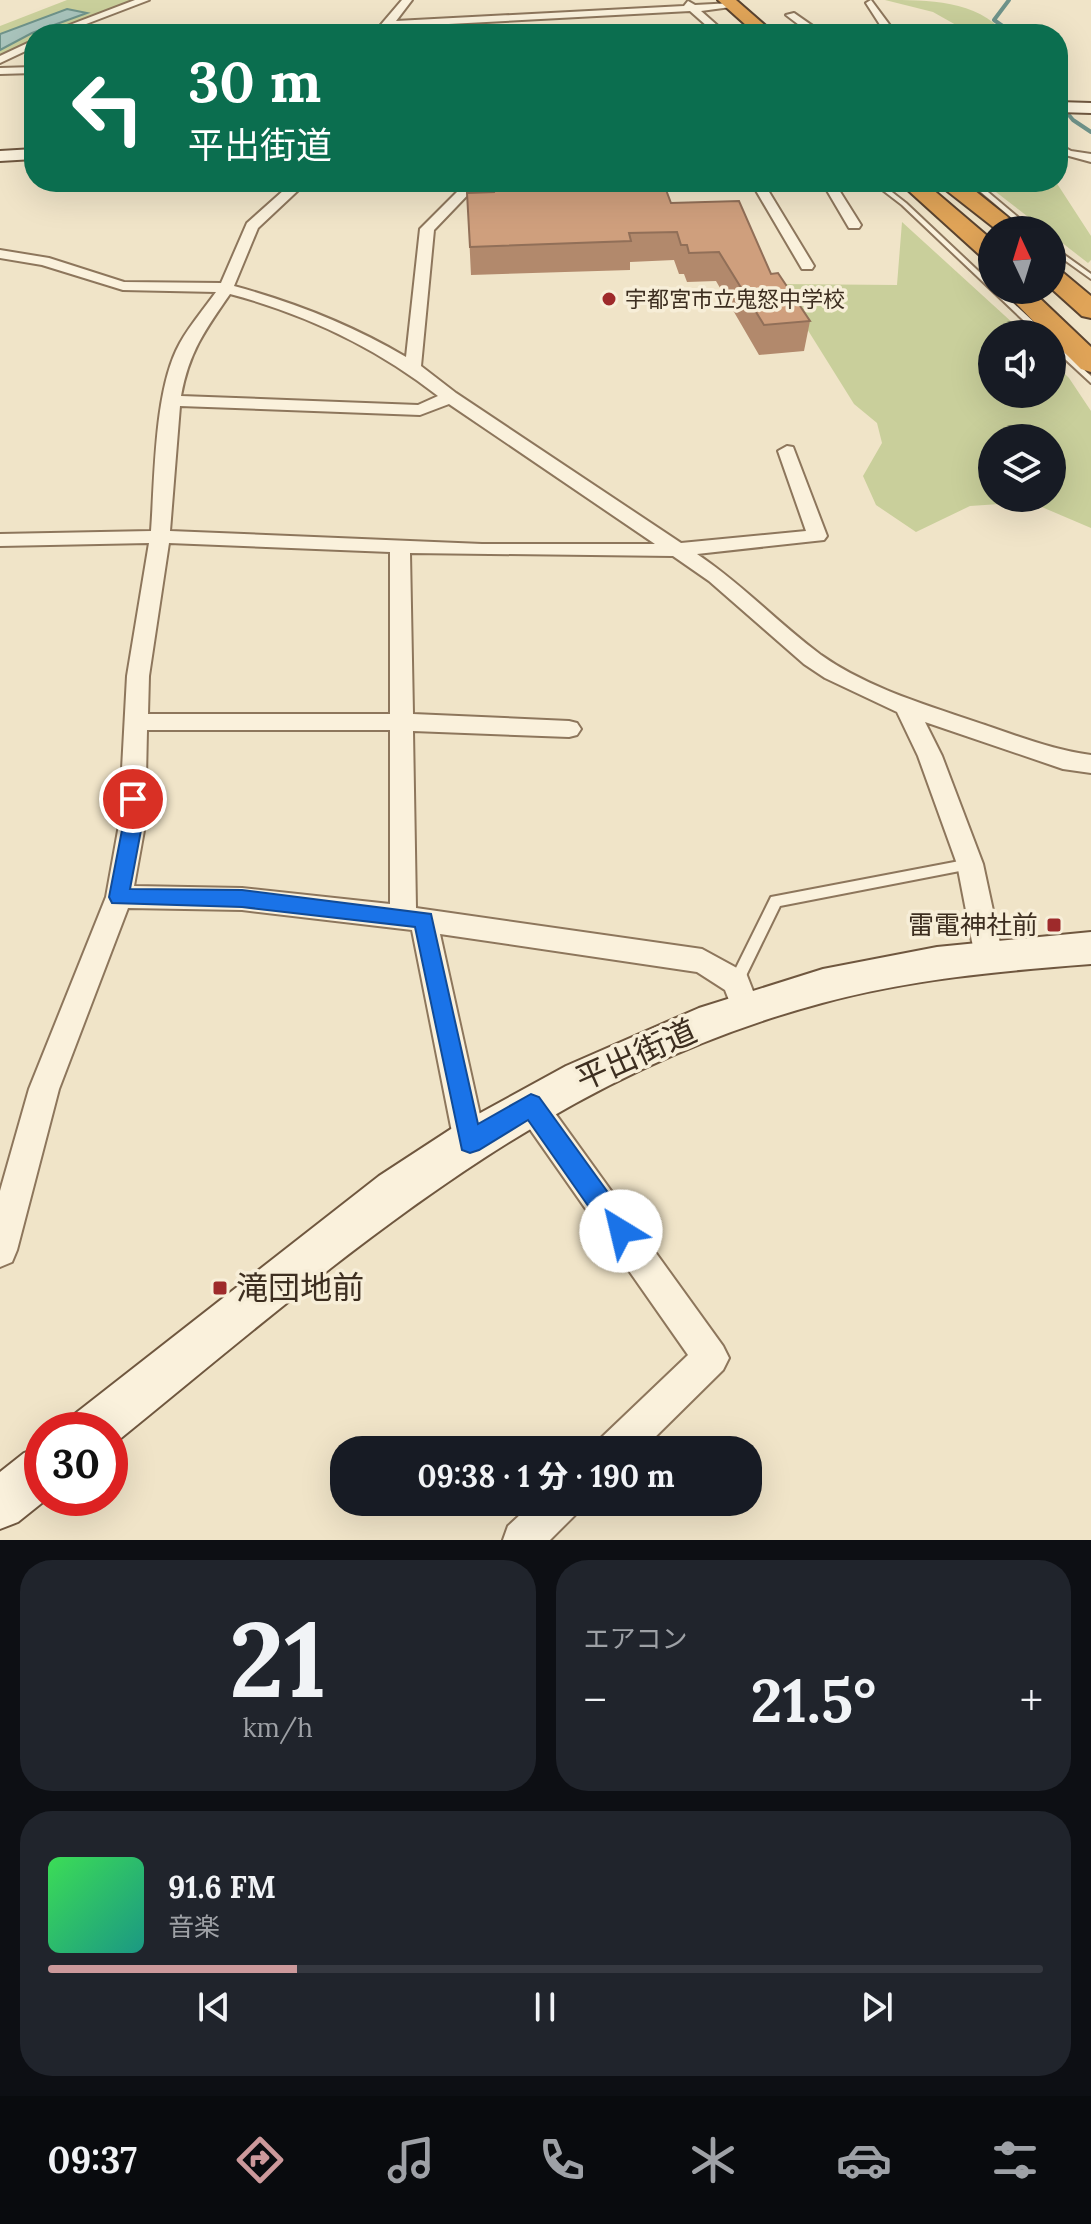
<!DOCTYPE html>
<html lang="ja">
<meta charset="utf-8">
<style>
body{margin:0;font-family:Lora,"Noto Sans JP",serif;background:#20242c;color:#f1f3f6;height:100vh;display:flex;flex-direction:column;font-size:30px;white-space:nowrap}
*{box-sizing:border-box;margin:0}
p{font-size:26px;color:#9ea1a6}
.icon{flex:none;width:44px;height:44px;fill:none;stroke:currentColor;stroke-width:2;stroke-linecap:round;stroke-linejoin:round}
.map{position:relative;height:1540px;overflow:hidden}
.drawer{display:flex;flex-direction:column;gap:20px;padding:20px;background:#0d0f14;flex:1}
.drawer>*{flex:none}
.hud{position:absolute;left:24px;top:24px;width:1044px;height:168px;border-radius:32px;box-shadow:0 8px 32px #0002;background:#0b6e4f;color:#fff;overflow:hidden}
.needle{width:52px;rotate:356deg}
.buttons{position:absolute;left:978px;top:216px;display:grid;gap:16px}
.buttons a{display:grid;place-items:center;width:88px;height:88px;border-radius:50%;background:#171b24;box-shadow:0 8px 32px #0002;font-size:40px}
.speed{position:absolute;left:24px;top:1412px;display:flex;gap:16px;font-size:40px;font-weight:700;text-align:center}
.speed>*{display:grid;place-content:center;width:104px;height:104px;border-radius:50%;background:#171b24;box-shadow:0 8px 32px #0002;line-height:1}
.speed .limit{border:12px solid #d22;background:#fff;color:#111}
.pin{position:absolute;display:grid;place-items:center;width:68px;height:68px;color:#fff;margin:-34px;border:4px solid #fff;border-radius:50%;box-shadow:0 2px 8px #0007}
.me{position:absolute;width:88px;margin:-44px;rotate:324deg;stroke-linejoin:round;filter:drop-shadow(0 0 6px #0008)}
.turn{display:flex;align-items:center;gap:28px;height:168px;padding:0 32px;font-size:36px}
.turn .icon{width:104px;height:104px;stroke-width:2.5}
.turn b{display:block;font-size:56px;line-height:68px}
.big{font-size:60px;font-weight:800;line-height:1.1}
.drawer .widget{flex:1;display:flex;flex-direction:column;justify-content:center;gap:12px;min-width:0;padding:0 28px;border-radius:32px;background:#20242c}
.drawer .dial{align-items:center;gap:0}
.dial b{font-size:104px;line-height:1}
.song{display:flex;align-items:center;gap:24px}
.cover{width:96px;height:96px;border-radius:12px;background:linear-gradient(135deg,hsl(130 70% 55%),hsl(170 70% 35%))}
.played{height:8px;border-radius:4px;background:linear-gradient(90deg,#cc999b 25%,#363941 25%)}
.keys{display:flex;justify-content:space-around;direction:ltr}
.heat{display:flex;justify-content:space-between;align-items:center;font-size:44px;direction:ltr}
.drawer .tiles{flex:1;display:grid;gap:20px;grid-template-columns:1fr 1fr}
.widget:last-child{grid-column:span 2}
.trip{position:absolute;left:330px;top:1436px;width:432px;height:80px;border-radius:32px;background:#171b24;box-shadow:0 8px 32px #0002;font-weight:800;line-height:80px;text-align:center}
.menu{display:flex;height:128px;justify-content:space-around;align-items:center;background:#090b0e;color:#9ea1a6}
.menu .icon{width:56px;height:56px}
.menu .selected{color:#cc999b}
.menu b{font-size:36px;color:#f1f3f6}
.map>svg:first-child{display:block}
.green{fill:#c9cf9b;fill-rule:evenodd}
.water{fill:#a9c4bc;stroke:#6f938a;stroke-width:2}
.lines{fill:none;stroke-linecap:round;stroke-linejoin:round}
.stream{stroke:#6f938a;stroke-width:4}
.lane-casing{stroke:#8d765c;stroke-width:4}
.street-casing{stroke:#8d765c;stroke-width:4}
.secondary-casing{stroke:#6f573f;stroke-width:4}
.highway-casing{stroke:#5b4430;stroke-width:4}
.lane{fill:#faf1dc;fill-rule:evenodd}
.street{fill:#faf1dc;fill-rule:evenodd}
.secondary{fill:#faf1dc;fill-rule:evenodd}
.highway{fill:#e0a458;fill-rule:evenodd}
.wall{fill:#b2896c}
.building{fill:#cf9f7d;stroke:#916f58;stroke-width:2}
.route{fill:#1a73e8;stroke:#114b97;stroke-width:2}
.poi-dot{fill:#9e2a2b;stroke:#f7eed8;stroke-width:3}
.labels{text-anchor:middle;stroke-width:7;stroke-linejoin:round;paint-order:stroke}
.far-poi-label{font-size:22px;fill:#3d2e20;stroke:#f7eed8;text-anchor:start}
.poi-label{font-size:26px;fill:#3d2e20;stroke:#f7eed8;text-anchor:end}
.near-street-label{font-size:32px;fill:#3d2e20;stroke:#f7eed8}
.near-poi-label{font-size:32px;fill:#3d2e20;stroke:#f7eed8;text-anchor:start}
</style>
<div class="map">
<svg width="1091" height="1540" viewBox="0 0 1091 1540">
<rect width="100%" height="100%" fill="#f0e4c8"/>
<path class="green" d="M 67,0 L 144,0 L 52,34 L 34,34 L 34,43 L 0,60 L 0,26 Z
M 885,0 C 928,0 977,0 1005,34 L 972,34 L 933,12 Z
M 983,182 L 1056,182 L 1091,236 L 1091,260 L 1088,263 L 1052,235 L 1052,230 L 1045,230 Z
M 902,222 L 1025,334 L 992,334 L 992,394 L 1052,394 L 1052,361 L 1069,378 L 1091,411 L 1091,528 L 1030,502 L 970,506 L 916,532 L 876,505 L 863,476 L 882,443 L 877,423 L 854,404 L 779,284 L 897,285 ZM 992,438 L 1052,438 L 1052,498 L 992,498 Z"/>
<path class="water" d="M 67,9 L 87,13 L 32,33 L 0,50 L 0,34 Z"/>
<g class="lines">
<path class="stream" d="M 1009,0 L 994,20 L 1014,34
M 1058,102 L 1073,120 L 1091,132"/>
<defs>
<path id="lane" d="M 872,182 L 879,182 L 906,203 L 992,284 L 992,290 L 999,290 L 1047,334 L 1038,334 L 902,205 Z
M 969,182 L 976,182 L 1033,230 L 1026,230 Z
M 1052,246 L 1091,274 L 1091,279 L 1052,251 Z
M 1052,341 L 1091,376 L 1091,383 L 1052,347 Z
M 970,859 L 975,860 L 976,864 L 975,868 L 970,869 L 780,906 L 741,986 L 736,988 L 731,986 L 729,982 L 771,897 Z"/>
<path id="street" d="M 135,0 L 149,0 L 60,34 L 46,34 Z
M 402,0 L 412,0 L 396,21 L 684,6 L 688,1 L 695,5 L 733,3 L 738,6 L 701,11 L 727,34 L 716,34 L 690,11 L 392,27 L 384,34 L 373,34 Z
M 871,0 L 894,31 L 902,34 L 811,34 L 786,15 L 794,13 L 817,29 L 884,31 L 866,3 Z
M 34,40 L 34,47 L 0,63 L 0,56 Z
M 34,67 L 34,73 L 0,74 L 0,68 Z
M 1058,144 L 1071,151 L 1091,154 L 1091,162 L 1058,153 Z
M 293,182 L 307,182 L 258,228 L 234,286 C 293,302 354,326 406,357 L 420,229 L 467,182 L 480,182 L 434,230 L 421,366 L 456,393 L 681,543 L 806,531 L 778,451 L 787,446 L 793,447 L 827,536 L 824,540 L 697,554 C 742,584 778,623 821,655 C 869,689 930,706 985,725 C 1020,737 1054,750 1091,755 L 1091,773 L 1063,769 L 925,722 L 942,756 L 983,864 L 1003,957 L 999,965 L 989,969 L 979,965 L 975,957 L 957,864 L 918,756 L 897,712 L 825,678 L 804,664 L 709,581 L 673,556 L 410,553 L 413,714 L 569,721 L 577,723 L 581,729 L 577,735 L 569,737 L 413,731 L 416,908 L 702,949 L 746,973 L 760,1009 L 756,1018 L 746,1022 L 736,1018 L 725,990 L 697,972 L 440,934 L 486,1142 L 481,1153 L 470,1157 L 459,1153 L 454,1142 L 412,930 L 242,910 L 128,908 L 59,1089 L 17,1250 L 12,1262 L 0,1267 L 0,1191 L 29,1089 L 106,897 L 119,825 L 127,676 L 149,543 L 0,546 L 0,534 L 151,531 C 155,477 154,389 180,343 C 190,325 204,309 216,292 L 123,290 L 42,265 L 0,258 L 0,250 L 49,258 L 124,282 L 221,283 L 247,223 ZM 230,294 C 305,314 377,348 438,396 L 418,405 L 181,396 C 189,352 205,330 230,294 ZM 449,404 L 655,544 L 482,544 L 170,531 L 180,406 L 420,415 ZM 169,543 L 390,552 L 390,714 L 148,714 L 149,676 ZM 147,730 L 390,730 L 390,904 L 242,888 L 134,886 L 145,825 Z
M 751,182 L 763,182 L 814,266 L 812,269 L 802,269 Z
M 822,182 L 834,182 L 861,225 L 859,228 L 849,228 Z
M 531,1090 L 542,1095 L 723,1346 L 729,1358 L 723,1370 L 642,1450 L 597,1450 L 602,1437 L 688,1355 L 520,1115 L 516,1105 L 520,1095 Z
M 534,1502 L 581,1502 L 575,1515 L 550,1540 L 503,1540 L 508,1526 Z"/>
<path id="secondary" d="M 1058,102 L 1091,103 L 1091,113 L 1058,112 Z
M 34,149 L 34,159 L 0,161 L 0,151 Z
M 1091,932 L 1091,964 C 1001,971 910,979 822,1003 C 535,1080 335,1265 110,1447 L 110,1430 L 69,1430 L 76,1413 L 379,1176 L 451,1129 L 566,1066 L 699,1008 L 823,969 L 937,947 Z
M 42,1446 L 42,1498 L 48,1498 L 18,1522 L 0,1529 L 0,1472 L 24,1453 Z"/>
<path id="highway" d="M 718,0 L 736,0 L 775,34 L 756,34 Z
M 899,182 L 924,182 L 992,240 L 992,260 L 983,258 Z
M 945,182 L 964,182 L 1024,230 L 997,230 L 946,190 L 943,185 Z
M 1052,268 L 1061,271 L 1091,296 L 1091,318 L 1082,316 L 1052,289 Z
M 1003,290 L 1031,290 L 1091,347 L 1091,372 L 1081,369 L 1052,340 L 1052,334 L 1046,334 Z"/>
</defs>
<use href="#lane" class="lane-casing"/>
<use href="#street" class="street-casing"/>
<use href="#secondary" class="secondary-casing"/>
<use href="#highway" class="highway-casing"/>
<use href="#lane" class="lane"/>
<use href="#street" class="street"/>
<use href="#secondary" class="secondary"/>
<use href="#highway" class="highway"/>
</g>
<path class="wall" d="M 493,182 L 671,203 L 771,274 L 810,321 L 804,351 L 759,355 L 716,281 L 687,282 L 684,274 L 679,274 L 674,260 L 630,262 L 630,270 L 471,275 L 467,193 L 493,192 Z"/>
<path class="building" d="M 493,182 L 663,182 L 671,203 L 739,201 L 771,274 L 778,273 L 810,321 L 764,325 L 719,252 L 689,253 L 687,245 L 681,245 L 677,232 L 629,233 L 631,241 L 470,247 L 467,193 L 494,192 Z"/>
<path class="route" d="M 133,792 L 143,799 L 142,825 L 130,889 L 242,890 L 431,914 L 478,1124 L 531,1094 L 539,1097 L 630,1223 L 633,1231 L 630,1240 L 621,1244 L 612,1240 L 528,1120 L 479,1150 L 470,1153 L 462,1150 L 415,927 L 242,907 L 112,903 L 109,897 L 123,825 L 124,799 Z"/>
<g class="poi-dot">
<circle cx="609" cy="299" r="8"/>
<rect x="1046" y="917" width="16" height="16" rx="4"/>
<rect x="212" y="1280" width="16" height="16" rx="4"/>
</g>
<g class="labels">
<g class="far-poi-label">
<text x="625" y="307">宇都宮市立鬼怒中学校</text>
</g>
<g class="poi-label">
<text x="1038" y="934">雷電神社前</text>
</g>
<g class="near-street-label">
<text transform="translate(636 1055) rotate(-24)" y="11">平出街道</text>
</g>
<g class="near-poi-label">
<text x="236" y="1299">滝団地前</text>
</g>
</g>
</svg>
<div class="buttons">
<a><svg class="needle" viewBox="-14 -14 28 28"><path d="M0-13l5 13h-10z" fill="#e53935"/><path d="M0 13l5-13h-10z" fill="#9ea1a6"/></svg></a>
<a><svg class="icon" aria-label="sound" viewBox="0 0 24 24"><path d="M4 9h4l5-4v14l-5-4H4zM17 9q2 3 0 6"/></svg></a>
<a><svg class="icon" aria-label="layers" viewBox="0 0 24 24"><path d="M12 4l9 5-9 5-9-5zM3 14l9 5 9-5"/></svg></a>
</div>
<div class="speed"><div class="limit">30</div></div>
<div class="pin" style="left:133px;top:799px;background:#d93025"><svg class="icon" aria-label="arrive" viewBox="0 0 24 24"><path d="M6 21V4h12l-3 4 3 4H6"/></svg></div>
<svg class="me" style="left:621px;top:1231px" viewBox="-20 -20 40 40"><circle r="19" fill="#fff"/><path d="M0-13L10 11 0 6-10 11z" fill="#1a73e8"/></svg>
<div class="trip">09:38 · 1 分 · 190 m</div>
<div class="hud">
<div class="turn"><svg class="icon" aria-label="left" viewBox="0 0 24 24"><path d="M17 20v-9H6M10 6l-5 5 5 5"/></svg><div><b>30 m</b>平出街道</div></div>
</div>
</div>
<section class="drawer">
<div class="tiles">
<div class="widget dial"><b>21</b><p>km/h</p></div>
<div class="widget"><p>エアコン</p>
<div class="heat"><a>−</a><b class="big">21.5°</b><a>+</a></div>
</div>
<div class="widget">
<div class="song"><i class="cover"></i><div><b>91.6 FM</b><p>音楽</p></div></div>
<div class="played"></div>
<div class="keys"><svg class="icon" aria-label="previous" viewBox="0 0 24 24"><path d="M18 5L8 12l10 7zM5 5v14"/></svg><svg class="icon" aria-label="pause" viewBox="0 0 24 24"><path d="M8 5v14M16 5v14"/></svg><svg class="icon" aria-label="next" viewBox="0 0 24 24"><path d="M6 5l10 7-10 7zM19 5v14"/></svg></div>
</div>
</div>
</section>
<nav class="menu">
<b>09:37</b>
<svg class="icon selected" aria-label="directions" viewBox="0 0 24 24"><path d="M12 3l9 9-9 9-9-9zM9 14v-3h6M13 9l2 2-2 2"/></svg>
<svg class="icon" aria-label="music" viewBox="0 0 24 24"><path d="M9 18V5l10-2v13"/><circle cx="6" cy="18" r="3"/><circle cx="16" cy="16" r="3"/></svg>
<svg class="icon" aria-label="phone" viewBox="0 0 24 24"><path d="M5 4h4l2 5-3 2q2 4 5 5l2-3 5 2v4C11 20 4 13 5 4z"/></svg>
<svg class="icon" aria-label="climate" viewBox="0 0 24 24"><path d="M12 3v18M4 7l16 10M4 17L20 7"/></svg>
<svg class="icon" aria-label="car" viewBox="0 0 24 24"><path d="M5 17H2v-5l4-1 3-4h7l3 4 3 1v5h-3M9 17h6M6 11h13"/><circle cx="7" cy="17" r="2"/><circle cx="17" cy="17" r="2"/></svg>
<svg class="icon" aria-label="filters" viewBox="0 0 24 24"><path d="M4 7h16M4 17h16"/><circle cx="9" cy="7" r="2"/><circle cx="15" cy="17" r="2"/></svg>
</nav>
